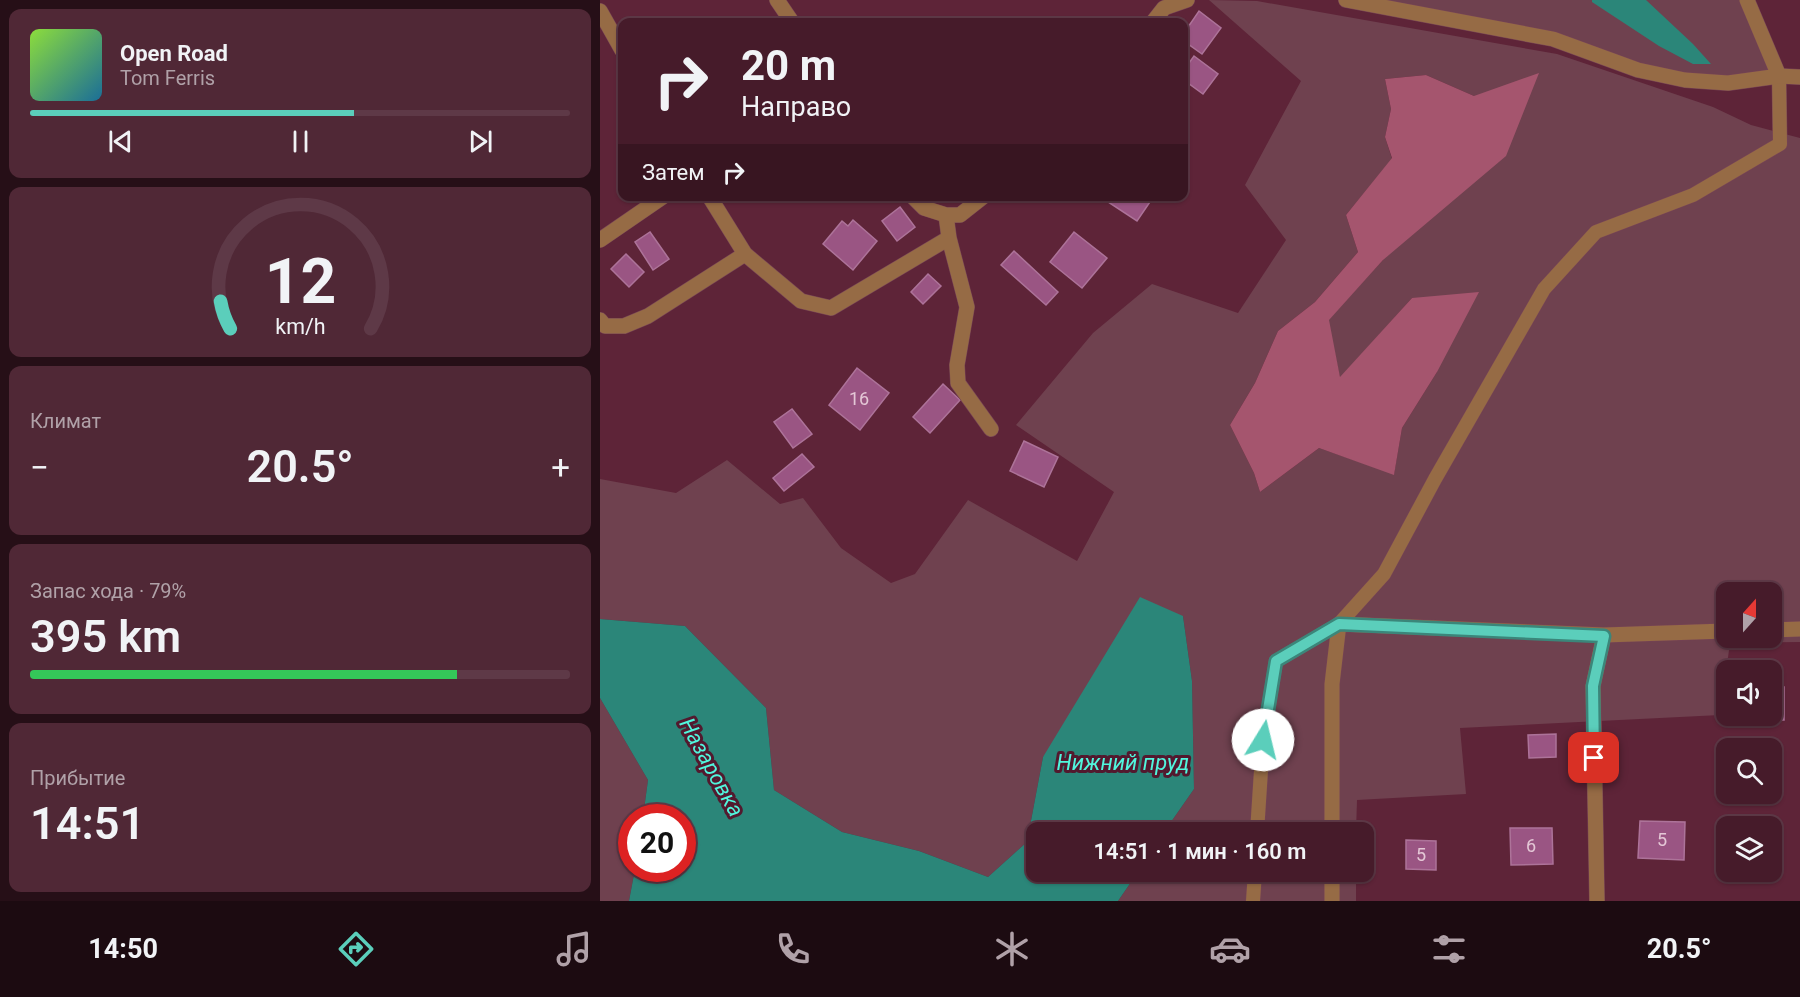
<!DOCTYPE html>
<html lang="ru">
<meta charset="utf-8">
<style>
body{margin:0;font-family:Roboto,sans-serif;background:#502836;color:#f1f3f6;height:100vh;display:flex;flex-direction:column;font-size:22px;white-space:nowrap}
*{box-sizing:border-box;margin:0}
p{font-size:20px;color:#b0a1a8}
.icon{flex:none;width:33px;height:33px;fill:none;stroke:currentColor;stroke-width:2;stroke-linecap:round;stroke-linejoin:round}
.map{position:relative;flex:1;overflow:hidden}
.panel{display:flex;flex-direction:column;gap:9px;padding:9px;background:#260f17;width:600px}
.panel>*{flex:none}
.hud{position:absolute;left:18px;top:18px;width:570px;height:183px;border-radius:12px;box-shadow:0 2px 4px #0004,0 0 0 2px #5e3947;background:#461b2a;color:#f1f3f6;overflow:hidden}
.needle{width:39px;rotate:21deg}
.buttons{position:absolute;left:1116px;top:582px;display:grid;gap:12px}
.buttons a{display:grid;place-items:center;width:66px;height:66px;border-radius:12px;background:#461b2a;box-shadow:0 2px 4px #0004,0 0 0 2px #5e3947;font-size:30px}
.speed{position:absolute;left:18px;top:804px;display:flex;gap:12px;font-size:30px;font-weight:700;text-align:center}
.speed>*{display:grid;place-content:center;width:78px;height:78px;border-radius:50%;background:#461b2a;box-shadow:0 2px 4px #0004,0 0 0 2px #5e3947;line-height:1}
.speed .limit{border:9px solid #d22;background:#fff;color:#111}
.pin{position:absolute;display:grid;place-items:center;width:51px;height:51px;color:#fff;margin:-26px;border-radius:12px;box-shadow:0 3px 9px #0006}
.me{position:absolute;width:66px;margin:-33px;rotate:9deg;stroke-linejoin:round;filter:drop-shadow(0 0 4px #0008)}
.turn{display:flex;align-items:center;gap:21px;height:126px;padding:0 24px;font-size:27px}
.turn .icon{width:78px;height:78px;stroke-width:2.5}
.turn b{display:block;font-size:42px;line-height:51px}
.then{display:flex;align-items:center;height:57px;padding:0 24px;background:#0003;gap:12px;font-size:22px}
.big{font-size:45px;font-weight:600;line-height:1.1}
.panel .card{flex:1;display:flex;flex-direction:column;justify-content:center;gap:9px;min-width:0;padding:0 21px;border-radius:12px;background:#502836}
.panel .dial{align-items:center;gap:0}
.dial svg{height:156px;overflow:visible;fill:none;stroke:#5e3947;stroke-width:7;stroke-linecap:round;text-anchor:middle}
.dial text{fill:#f1f3f6;stroke:none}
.song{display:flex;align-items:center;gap:18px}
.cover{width:72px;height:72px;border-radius:9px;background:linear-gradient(135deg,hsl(90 70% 55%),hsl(200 70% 35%))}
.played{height:6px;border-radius:3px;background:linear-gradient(90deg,#5bcebb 60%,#5e3947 60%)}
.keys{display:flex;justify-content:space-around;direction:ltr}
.heat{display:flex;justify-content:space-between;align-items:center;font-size:33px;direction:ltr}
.charge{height:9px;border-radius:4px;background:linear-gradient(90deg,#34c759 79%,#5e3947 0)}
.trip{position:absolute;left:426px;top:822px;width:348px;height:60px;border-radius:12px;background:#461b2a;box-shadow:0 2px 4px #0004,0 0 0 2px #5e3947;font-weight:600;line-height:60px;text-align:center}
.tab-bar{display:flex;height:96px;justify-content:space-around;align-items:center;background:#1c0b11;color:#b0a1a8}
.tab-bar .icon{width:42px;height:42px}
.tab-bar .active{color:#5bcebb}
.tab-bar b{font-size:27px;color:#f1f3f6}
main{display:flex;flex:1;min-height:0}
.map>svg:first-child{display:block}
.green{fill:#6f414f;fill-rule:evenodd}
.forest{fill:#a5556e}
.water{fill:#2b8679}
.building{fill:#9a5583;stroke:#ad7399;stroke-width:1.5}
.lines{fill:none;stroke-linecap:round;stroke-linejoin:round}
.service-casing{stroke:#774456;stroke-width:15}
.minor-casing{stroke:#774456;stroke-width:16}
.service{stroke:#966b45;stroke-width:14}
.minor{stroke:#966b45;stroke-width:15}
.route-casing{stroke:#3b867a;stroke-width:15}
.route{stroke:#5bcebb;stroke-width:10}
.labels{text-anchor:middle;stroke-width:6;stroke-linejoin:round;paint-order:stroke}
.number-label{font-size:18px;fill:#e4c7d6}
.water-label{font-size:22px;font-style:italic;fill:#51f6dd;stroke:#52192e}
</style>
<main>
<section class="panel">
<div class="card">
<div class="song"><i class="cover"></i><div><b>Open Road</b><p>Tom Ferris</p></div></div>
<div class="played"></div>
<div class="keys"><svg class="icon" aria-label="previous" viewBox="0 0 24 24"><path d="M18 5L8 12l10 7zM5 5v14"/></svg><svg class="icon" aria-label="pause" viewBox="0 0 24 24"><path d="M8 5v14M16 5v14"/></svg><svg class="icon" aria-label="next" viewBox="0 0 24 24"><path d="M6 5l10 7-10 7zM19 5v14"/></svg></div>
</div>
<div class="card dial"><svg viewBox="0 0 100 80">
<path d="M14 69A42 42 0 1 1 86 69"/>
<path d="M14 69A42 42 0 0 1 9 55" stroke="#5bcebb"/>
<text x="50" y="56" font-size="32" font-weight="700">12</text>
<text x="50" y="72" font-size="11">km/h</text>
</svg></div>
<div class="card"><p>Климат</p>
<div class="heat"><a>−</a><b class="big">20.5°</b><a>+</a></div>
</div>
<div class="card"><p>Запас хода · 79%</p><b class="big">395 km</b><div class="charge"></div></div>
<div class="card"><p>Прибытие</p><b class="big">14:51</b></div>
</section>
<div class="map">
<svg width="1200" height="901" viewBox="0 0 1200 901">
<rect width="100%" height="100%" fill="#5e2438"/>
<path class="green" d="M 609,0 L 657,1 L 957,54 L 1113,107 L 1151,125 L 1200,138 L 1200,642 L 1130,643 L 1120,715 L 860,728 L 866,794 L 757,800 L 756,832 L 564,832 L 594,789 L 592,681 L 583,616 L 443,757 L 427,842 L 388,877 L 319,851 L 242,832 L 174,790 L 166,708 L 85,626 L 0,619 L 0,479 L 76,493 L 127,460 L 180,504 L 203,498 L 241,548 L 291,583 L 315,574 L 368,500 L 477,561 L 514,492 L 416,425 L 493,333 L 552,284 L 638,313 L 686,240 L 645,185 L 701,81 ZM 826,75 L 874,96 L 783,260 L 728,320 L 740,378 L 812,298 L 837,372 L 802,428 L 794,474 L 719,448 L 660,492 L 654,473 L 630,425 L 655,383 L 678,331 L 715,302 L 758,252 L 746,215 L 792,159 L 785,137 L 791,109 L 785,79 ZM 1126,592 L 1172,592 L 1172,638 L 1126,638 Z
M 746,0 L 1147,0 L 1179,76 L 1085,80 L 953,39 Z
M 0,698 L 48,780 L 43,817 L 32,818 L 32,868 L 35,869 L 29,901 L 0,901 Z
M 538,872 L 756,872 L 756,901 L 518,901 Z"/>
<path class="forest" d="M 939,73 L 906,156 L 783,260 L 729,320 L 740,377 L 812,298 L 879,292 L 837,372 L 802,428 L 794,475 L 719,448 L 660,492 L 654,473 L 630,425 L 655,383 L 678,331 L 715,302 L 758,252 L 746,215 L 792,158 L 785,137 L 791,109 L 785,79 L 826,75 L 874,96 Z"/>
<path class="water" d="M 992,0 L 1046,0 L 1093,44 L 1111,64 L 1093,64 L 1059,46 L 992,2 Z
M 540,597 L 583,616 L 592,681 L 594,789 L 564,832 L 436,832 L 436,872 L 538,872 L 518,901 L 29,901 L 35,869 L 82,868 L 82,818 L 43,817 L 48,780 L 0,698 L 0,619 L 85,626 L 166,708 L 174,790 L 242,832 L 319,851 L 388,877 L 427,842 L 443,757 Z"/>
<path class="building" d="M 599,11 L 621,28 L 602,54 L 584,41 L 584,33 Z
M 594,56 L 618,74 L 603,94 L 584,80 L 584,70 Z
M 503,196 L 554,196 L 537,221 L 502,198 Z
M 300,207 L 315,227 L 297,241 L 282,221 Z
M 253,220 L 277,241 L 253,270 L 223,244 L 242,221 L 248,226 Z
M 50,232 L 69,259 L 53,270 L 35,242 Z
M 474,232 L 507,258 L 482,288 L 450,262 Z
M 414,251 L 458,292 L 446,305 L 401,265 Z
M 26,254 L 44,272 L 29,287 L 11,269 Z
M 328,274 L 341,286 L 323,304 L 311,292 Z
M 257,368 L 289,393 L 260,430 L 229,405 Z
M 343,384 L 360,400 L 330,433 L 313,417 Z
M 192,409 L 212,434 L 193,448 L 174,422 Z
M 424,441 L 458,457 L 444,487 L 410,471 Z
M 202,454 L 214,467 L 184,491 L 173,478 Z
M 1172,687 L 1184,687 L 1184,720 L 1162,720 L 1162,716 L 1172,716 Z
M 956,734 L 956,757 L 929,758 L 928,735 Z
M 1040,821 L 1085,822 L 1084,860 L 1038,858 Z
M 910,828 L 952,828 L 953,864 L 911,865 Z
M 806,840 L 836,841 L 836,870 L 806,869 Z"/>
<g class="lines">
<defs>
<path id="service" d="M 657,832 L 663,740 L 676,661 L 739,624 L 784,574 L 835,479 L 944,289 L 996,232 L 1093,195 L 1180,144 L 1179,76
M 653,901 L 655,872"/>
<path id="minor" d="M 177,0 L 192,22
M 746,0 L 953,39 L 1038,70 L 1085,80 L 1128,83 L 1179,76 L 1200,77
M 1147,0 L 1179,76
M 0,11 L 22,50
M 553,22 L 564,8 L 587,0
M 109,196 L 145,254 L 201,301 L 231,308 L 349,238 L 346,215
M 312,196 L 324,208 L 346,215 L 360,215 L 384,196
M 349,238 L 367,307 L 357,365 L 358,383 L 391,429
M 0,240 L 64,196
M 0,320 L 5,326 L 24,326 L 48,316 L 145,254
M 1172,630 L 1200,629
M 732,832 L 732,684 L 739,624 L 1004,635 L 1126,631
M 732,872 L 732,901
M 997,901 L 993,686 L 1004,635"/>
</defs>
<use href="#service" class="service-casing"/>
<use href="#minor" class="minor-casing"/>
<use href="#service" class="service"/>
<use href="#minor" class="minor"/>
</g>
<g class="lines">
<defs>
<path id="route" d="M 663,740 L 676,661 L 739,624 L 1004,636 L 993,686 L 994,758"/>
</defs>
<use href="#route" class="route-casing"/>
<use href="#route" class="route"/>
</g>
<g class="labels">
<g class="number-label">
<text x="259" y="405">16</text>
<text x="1062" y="846">5</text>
<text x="931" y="852">6</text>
<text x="821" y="861">5</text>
</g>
<g class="water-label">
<text x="523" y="770">Нижний пруд</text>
<text transform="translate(112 767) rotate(61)" y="8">Назаровка</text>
</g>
</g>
</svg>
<div class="buttons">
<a><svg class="needle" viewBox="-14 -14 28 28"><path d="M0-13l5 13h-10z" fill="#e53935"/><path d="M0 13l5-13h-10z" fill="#b0a1a8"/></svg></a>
<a><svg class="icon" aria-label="sound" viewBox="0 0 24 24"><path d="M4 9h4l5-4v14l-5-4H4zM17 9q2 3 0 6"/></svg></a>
<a><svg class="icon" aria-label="search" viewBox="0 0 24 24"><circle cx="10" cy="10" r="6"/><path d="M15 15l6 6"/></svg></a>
<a><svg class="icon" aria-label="layers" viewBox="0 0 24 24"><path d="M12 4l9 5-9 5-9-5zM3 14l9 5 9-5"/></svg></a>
</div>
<div class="speed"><div class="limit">20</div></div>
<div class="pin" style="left:994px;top:758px;background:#d93025"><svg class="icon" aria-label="arrive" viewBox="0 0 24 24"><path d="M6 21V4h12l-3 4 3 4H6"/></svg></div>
<svg class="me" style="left:663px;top:740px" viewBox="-20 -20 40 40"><circle r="19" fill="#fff"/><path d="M0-13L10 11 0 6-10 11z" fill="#5bcebb"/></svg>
<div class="trip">14:51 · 1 мин · 160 m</div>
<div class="hud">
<div class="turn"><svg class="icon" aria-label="right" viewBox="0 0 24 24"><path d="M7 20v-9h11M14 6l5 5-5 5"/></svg><div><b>20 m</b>Направо</div></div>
<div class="then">Затем<svg class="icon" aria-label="right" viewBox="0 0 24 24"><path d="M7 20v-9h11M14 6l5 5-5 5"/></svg></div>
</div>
</div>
</main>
<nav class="tab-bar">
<b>14:50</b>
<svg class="icon active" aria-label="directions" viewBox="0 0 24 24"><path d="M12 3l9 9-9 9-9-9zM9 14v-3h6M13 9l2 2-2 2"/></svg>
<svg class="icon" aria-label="music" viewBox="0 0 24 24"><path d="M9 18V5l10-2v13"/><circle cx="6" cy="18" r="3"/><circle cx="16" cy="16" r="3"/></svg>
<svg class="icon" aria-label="phone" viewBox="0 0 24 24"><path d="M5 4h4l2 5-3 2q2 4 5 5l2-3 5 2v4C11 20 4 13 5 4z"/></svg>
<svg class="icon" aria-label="climate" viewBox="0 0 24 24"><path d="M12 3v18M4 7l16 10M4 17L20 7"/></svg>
<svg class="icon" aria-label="car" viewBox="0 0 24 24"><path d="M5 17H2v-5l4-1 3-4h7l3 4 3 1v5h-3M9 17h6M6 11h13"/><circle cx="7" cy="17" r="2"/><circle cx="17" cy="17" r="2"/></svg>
<svg class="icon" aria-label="filters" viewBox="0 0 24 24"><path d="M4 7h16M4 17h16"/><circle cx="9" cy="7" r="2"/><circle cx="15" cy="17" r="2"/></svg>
<b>20.5°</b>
</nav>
